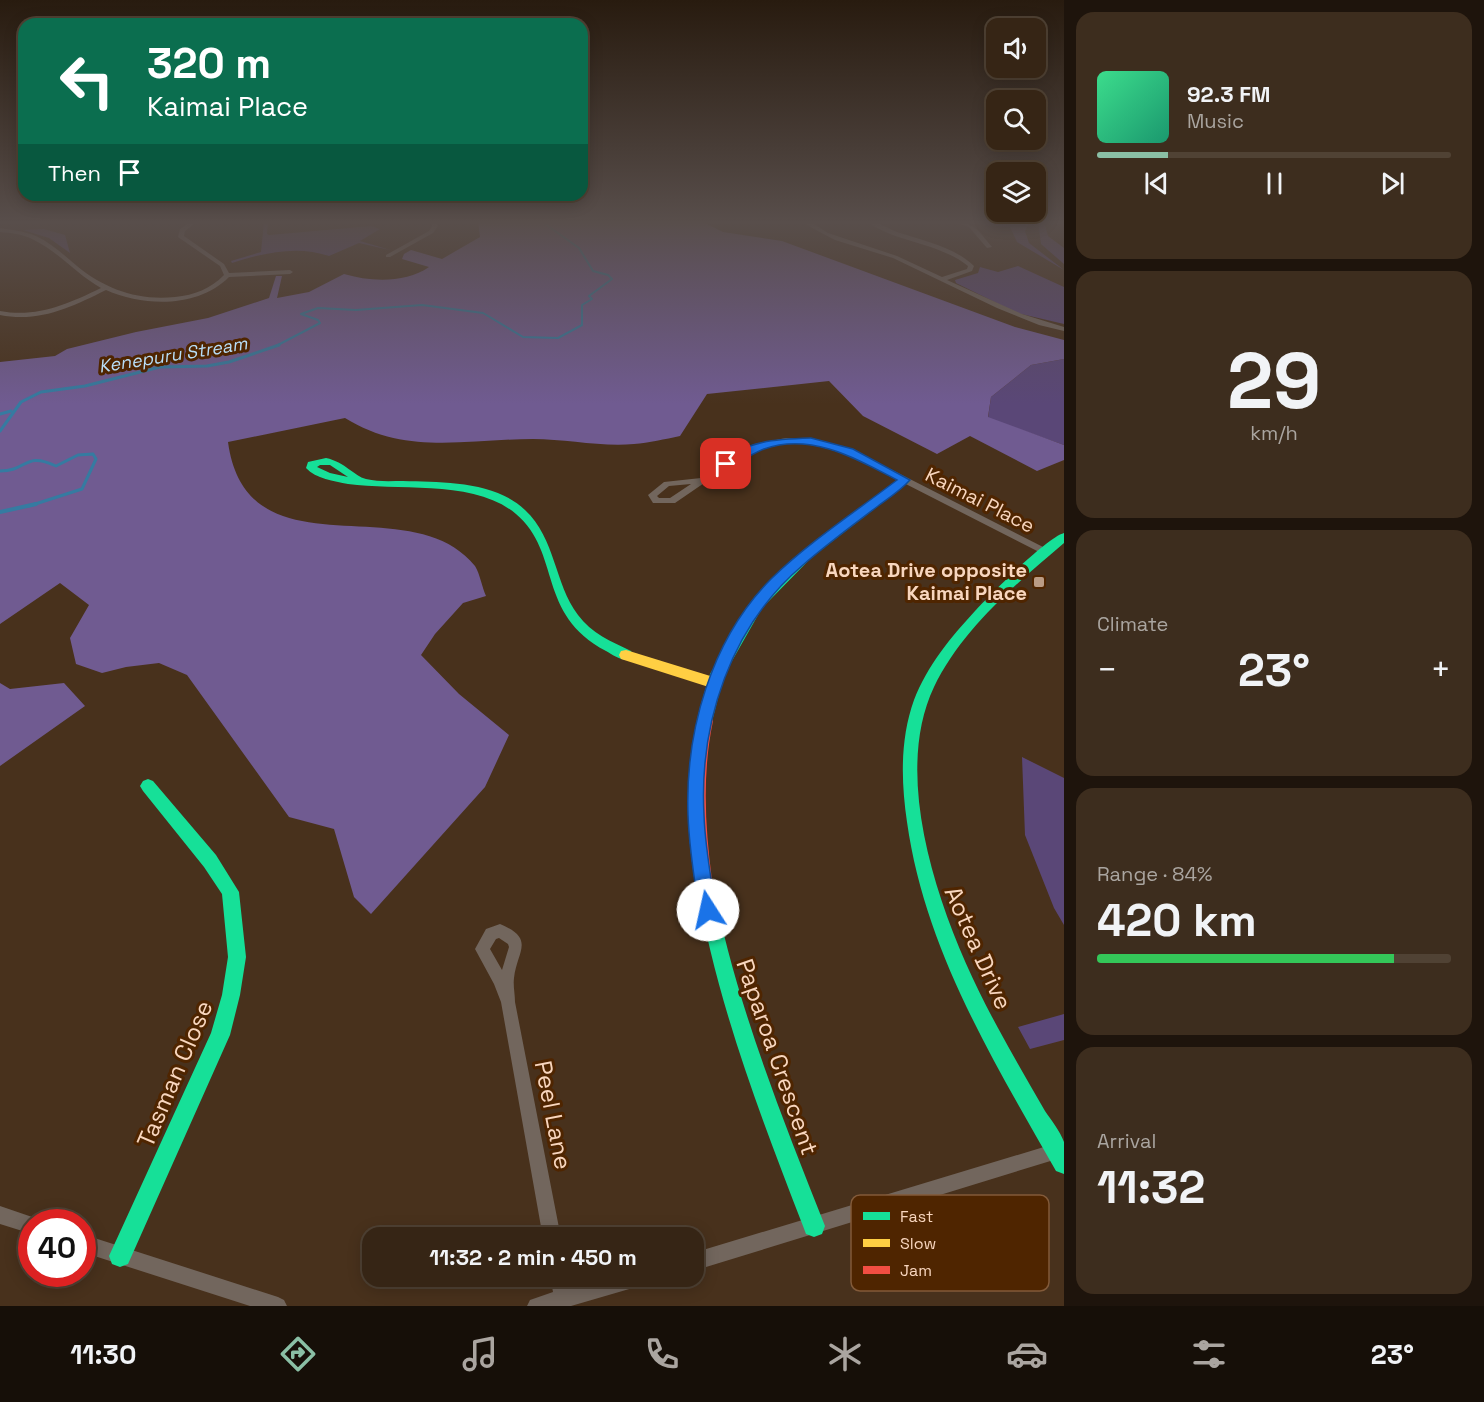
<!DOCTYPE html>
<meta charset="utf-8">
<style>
body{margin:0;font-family:"Space Grotesk",sans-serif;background:#3d2d1e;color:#f1f3f6;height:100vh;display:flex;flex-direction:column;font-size:22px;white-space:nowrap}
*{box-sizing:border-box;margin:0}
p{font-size:20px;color:#aaa5a0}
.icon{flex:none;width:33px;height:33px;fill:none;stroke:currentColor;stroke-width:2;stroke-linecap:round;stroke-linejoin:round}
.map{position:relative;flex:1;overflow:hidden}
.sheet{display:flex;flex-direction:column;gap:12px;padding:12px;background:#1e140c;width:420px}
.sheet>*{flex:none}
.hud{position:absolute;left:18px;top:18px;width:570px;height:183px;border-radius:18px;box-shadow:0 3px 15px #0003,0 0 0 2px #504234;background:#0b6e4f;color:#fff;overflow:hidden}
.controls{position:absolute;left:986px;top:18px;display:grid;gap:12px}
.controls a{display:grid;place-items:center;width:60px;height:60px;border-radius:12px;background:#362515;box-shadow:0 3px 15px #0003,0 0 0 2px #504234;font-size:30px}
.speed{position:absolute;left:18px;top:1209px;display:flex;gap:12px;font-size:30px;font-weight:700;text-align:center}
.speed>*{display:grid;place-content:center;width:78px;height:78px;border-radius:50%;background:#362515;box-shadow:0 3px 15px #0003,0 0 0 2px #504234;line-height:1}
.speed .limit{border:9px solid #d22;background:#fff;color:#111}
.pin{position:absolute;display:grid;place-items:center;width:51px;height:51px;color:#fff;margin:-26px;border-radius:12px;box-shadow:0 3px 9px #0006}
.me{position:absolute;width:66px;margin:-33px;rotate:350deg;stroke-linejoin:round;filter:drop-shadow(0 0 4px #0008)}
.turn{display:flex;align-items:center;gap:21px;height:126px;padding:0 30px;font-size:27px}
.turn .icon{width:78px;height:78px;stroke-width:2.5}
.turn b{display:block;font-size:42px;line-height:51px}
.then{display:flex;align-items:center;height:57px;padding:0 30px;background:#0003;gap:12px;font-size:22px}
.big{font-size:45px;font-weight:600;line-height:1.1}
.sheet .tile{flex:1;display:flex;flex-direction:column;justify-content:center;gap:9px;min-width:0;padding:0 21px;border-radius:18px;background:#3d2d1e}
.sheet .dial{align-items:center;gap:0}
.dial b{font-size:78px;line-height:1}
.song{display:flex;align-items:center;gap:18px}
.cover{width:72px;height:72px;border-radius:9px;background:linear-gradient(135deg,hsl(150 70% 55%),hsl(160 70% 35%))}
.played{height:6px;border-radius:3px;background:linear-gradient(90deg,#8abfa5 20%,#504234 20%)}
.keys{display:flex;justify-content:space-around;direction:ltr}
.heat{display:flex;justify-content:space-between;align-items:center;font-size:33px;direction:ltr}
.charge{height:9px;border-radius:4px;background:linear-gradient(90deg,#34c759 84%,#504234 0)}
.trip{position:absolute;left:362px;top:1227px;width:342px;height:60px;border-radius:18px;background:#362515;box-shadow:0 3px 15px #0003,0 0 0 2px #504234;font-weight:600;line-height:60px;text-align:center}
.dock{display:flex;height:96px;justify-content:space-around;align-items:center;background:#160f08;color:#aaa5a0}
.dock .icon{width:42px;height:42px}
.dock .active{color:#8abfa5}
.dock b{font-size:27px;color:#f1f3f6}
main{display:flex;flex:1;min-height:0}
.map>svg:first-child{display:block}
.green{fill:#5a4777}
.forest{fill:#705b91}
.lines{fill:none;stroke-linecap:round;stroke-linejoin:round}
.stream-far2{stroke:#357ba1;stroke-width:2}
.stream-far1{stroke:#357ba1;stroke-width:3}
.stream{stroke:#357ba1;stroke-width:4}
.street{fill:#72665d;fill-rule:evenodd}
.fast{fill:#16e098;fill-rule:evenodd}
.slow{fill:#ffcf43;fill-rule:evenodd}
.jam{fill:#f24e42;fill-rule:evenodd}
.route{fill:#1a73e8;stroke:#114b97;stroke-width:1.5}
.poi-dot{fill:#ba9c85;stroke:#4f2500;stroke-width:2}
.labels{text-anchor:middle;stroke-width:6;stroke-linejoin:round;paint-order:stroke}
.far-water-label{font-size:18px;font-style:italic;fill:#b8def7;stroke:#4f2500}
.street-label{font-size:20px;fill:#f8d6be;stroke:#4f2500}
.poi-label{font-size:20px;font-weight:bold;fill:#f8d6be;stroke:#4f2500;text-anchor:end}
.near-street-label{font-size:24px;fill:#f8d6be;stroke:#4f2500}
.key{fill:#4f2500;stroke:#825a39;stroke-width:1.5}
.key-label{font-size:16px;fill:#f8d6be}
</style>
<main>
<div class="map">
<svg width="1064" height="1306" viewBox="0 0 1064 1306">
<rect width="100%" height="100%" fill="#48311c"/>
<path class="green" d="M 264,221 L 268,221 L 267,234 L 269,235 L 371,226 L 380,229 L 360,241 L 390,250 L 359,243 L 329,256 C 297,245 263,253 232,263 L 231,261 L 261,252 Z
M 1013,221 L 1030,221 L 1025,231 L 1029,243 L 1064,270 L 1017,242 L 1010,227 L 976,224 L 1009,225 Z
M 1041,221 L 1044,221 L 1048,236 L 1064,248 L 1064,264 L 1041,244 L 1039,228 Z
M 44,229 L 65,235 L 70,253 L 49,238 L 23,230 Z
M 1018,266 L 1064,287 L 1064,324 L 1017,313 L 956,283 L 955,280 L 978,273 L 980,267 L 998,272 Z
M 1064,359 L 1064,445 L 988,418 L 991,397 L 1031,365 Z
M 1022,757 L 1064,778 L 1064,925 L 1054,908 L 1025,835 Z
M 1064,1014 L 1064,1040 L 1030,1049 L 1018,1027 Z"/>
<path class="forest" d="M 478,221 L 701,221 L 723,232 L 782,241 L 1015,327 L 1064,340 L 1064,359 L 1031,365 L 991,397 L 988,417 L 1064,445 L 1064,460 L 1037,471 L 970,436 L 937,454 L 863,416 L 829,381 L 707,394 L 680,436 C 665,439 649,443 634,444 C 601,447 566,439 533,439 C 467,439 406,456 345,418 L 228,442 C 247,579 410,485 475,566 C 480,574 482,587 486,596 L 463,603 L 435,634 L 421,655 L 459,694 L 509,735 L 485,787 L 371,914 L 354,897 L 334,829 L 289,817 L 187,675 L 159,663 L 126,667 L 102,673 L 76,664 L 70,638 L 89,605 L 60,583 L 0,624 L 0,362 L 55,356 L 67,349 L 136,332 L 208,318 L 269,298 L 276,276 L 282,276 L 277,298 L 309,292 L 344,274 C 371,282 406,283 429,267 L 402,259 L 404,254 L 411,250 L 442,259 L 480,237 Z
M 0,683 L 10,689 L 64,683 L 85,706 L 0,766 Z"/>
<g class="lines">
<path class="stream-far2" d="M 276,346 L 320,323 L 318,320 L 301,314 L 318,308 L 356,310 L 422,305 L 483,313 L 523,337 L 558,338 L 582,325 L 582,305 L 592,299 L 589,296 L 612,279 L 608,275 L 593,271 L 579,248 L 541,221"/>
<path class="stream-far1" d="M 0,414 L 11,411
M 0,431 L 21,402 L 41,392 L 85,386 L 160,367 L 207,366 L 229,362 L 279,345
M 0,471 C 28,471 24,451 56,466 L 78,455 L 93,454 L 96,459 L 82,489 L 29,506"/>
<path class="stream" d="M 0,512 L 36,504"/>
<path class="street" d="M 192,221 L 198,221 L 185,231 L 184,236 L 224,264 L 229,273 L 290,270 L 293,272 L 290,274 L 229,277 C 198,308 145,307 106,290 C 72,307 39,323 0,315 L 0,311 C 37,318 68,304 101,288 C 76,274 58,251 32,239 C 22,234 11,233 0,232 L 0,228 C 12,230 24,231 36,236 C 51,243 64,255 77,266 C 105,289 138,301 175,297 C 195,295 210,289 224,275 L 220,266 L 178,237 L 180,229 Z
M 432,221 L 436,221 L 438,226 L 433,233 L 390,257 L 386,257 L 386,255 L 429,231 L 432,226 Z
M 754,221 L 809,221 L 828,233 L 897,256 L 942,277 L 967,269 L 968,266 C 938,242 896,243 866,221 C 876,220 887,228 897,232 C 923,241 953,246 974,266 L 972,271 L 947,280 L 1022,314 L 1064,327 L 1064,331 L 1039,325 L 997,308 L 893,258 L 835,240 L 814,229 L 806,224 L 757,223 Z
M 951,221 C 973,221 979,231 992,247 L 987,248 L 969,227 Z
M 786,438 L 811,439 L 853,450 L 1049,550 L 1051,552 L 1046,555 L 1043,554 L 847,454 L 811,443 L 786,442 L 761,448 L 729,466 L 675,503 L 653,503 L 648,495 L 664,482 L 701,478 L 723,462 L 755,444 ZM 691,484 L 670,498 L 659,498 L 657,496 L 669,486 Z
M 500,924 C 536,939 517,951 514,978 C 513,986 515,994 515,1002 L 561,1238 L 543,1238 L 501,1002 L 494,984 L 475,949 L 486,929 ZM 499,938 L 508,944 L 509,947 L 502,970 L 490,949 L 496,939 Z
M 1057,1143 L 1063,1145 L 1063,1157 L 1057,1159 L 693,1271 L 693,1253 Z
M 0,1206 L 38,1219 L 40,1222 L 32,1222 L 32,1234 L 0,1224 Z
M 82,1234 L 278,1297 L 284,1300 L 287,1306 L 250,1306 L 82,1252 Z
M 550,1276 L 568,1276 L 570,1287 L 609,1276 L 652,1276 L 649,1282 L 643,1285 L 571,1306 L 527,1306 L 530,1300 L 553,1292 Z"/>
<path class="fast" d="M 326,458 C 345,462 354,476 366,479 C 378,482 391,481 403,481 C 442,482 495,481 525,510 C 556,539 554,583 578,615 C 591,633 612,642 631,651 L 633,655 L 631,659 C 622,662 613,655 606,651 C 536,614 562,553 516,514 C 475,479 398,491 348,484 C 334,481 316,479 306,468 L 308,462 ZM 320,465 L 330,465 L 348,477 L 330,473 L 317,467 Z
M 905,477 L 910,480 L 909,482 L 812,557 L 762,608 L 724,675 L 711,725 L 706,727 L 701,725 L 699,721 L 710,674 L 752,602 L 804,551 Z
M 1064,533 L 1064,543 C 1016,584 962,629 934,687 C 887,786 949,939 998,1028 C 1013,1056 1029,1083 1045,1111 C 1051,1120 1060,1131 1064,1142 C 1064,1151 1064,1164 1064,1174 L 1056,1171 C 993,1060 925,950 907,822 C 901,781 900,739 914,700 C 927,666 951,637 975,611 C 990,595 1046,538 1064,533 Z
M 148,779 L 153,781 L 216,855 L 239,892 L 246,957 L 240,995 L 230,1035 L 128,1264 L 120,1267 L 112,1264 L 109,1256 L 211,1033 L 222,995 L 228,957 L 222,894 L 204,867 L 143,791 L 140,786 L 143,781 Z
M 704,872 L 710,874 L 712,880 C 735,1001 780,1112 825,1226 L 822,1234 L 814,1237 L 806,1234 L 803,1226 C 759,1112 716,1001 696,880 L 698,874 Z"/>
<path class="slow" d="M 626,650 L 720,679 L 722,683 L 720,687 L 715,689 L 621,659 L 619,655 L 621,651 Z"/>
<path class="jam" d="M 706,715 L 711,717 L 713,721 C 702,774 705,826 712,880 L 710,886 L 704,888 L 698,886 L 696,880 C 690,838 682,755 701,717 Z"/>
</g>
<linearGradient id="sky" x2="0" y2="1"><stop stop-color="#281b0f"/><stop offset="0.55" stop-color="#584e4b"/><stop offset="1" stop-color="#584e4b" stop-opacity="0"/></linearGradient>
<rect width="1064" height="404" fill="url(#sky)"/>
<path class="route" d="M 811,438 L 853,449 L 910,480 C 901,490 889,498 878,506 C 853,525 827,544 803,565 C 731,626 699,722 704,815 C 705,847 711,878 716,910 L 714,916 L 708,919 L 701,916 L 699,910 C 694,878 689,847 688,815 C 685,732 711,639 771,579 C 809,542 855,512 897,480 C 857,459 811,432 764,449 C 753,453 732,468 722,467 L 720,464 C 744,440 779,439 811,438 Z"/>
<rect class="poi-dot" x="1033" y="576" width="12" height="12" rx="3"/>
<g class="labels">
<g class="far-water-label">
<text transform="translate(173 355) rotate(-9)" y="6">Kenepuru Stream</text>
</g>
<g class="street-label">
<text transform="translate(980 500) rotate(27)" y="7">Kaimai Place</text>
</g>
<g class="poi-label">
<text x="1027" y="577">Aotea Drive opposite<tspan x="1027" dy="23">Kaimai Place</tspan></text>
</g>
<g class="near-street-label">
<text transform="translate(978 948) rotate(66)" y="8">Aotea Drive</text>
<text transform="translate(777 1057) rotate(71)" y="8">Paparoa Crescent</text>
<text transform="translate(175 1074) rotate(-67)" y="8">Tasman Close</text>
<text transform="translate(553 1115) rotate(79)" y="8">Peel Lane</text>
</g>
</g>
<rect x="851" y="1195" width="198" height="96" rx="9" class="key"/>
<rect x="863" y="1212" width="27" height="8" fill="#16e098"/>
<rect x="863" y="1239" width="27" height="8" fill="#ffcf43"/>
<rect x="863" y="1266" width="27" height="8" fill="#f24e42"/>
<g class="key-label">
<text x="900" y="1222">Fast</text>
<text x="900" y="1249">Slow</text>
<text x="900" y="1276">Jam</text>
</g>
</svg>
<div class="controls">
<a><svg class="icon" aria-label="sound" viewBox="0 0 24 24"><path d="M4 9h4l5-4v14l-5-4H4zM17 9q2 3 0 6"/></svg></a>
<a><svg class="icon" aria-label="search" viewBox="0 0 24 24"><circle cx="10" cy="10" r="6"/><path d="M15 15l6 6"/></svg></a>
<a><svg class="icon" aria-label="layers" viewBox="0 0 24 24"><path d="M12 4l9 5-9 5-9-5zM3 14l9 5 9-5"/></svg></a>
</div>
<div class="speed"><div class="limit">40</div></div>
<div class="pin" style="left:726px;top:464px;background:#d93025"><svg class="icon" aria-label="arrive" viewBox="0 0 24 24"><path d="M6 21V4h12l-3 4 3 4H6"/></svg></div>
<svg class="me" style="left:708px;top:910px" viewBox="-20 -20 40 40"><circle r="19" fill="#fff"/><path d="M0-13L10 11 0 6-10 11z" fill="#1a73e8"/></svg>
<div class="trip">11:32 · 2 min · 450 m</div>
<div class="hud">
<div class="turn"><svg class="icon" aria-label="left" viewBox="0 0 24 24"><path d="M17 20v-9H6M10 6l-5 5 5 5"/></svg><div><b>320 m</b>Kaimai Place</div></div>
<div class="then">Then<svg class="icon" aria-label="arrive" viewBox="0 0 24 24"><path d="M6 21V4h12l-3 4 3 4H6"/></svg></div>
</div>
</div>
<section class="sheet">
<div class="tile">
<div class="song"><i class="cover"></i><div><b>92.3 FM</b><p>Music</p></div></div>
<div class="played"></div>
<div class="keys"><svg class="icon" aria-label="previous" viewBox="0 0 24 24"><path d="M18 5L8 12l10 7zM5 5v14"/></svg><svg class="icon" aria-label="pause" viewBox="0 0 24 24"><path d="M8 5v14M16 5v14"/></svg><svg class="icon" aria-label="next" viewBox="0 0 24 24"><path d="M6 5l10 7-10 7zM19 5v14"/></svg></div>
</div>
<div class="tile dial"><b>29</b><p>km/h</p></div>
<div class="tile"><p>Climate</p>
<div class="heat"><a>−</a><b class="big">23°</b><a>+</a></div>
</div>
<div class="tile"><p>Range · 84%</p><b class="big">420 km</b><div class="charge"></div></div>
<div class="tile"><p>Arrival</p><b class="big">11:32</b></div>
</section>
</main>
<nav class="dock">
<b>11:30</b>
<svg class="icon active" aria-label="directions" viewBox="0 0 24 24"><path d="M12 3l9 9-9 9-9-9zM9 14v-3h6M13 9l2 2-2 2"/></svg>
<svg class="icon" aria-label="music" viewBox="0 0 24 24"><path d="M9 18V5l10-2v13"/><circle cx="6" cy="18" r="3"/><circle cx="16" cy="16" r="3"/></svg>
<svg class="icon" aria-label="phone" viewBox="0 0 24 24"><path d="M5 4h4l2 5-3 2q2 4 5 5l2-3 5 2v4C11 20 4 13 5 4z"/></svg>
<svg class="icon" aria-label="climate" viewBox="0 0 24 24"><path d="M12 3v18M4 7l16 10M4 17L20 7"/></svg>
<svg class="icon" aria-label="car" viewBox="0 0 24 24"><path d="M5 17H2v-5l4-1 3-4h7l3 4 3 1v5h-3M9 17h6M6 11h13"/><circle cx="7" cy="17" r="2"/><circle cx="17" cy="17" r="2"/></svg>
<svg class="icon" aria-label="filters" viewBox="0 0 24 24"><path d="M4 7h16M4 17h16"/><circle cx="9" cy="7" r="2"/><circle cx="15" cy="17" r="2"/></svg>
<b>23°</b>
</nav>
